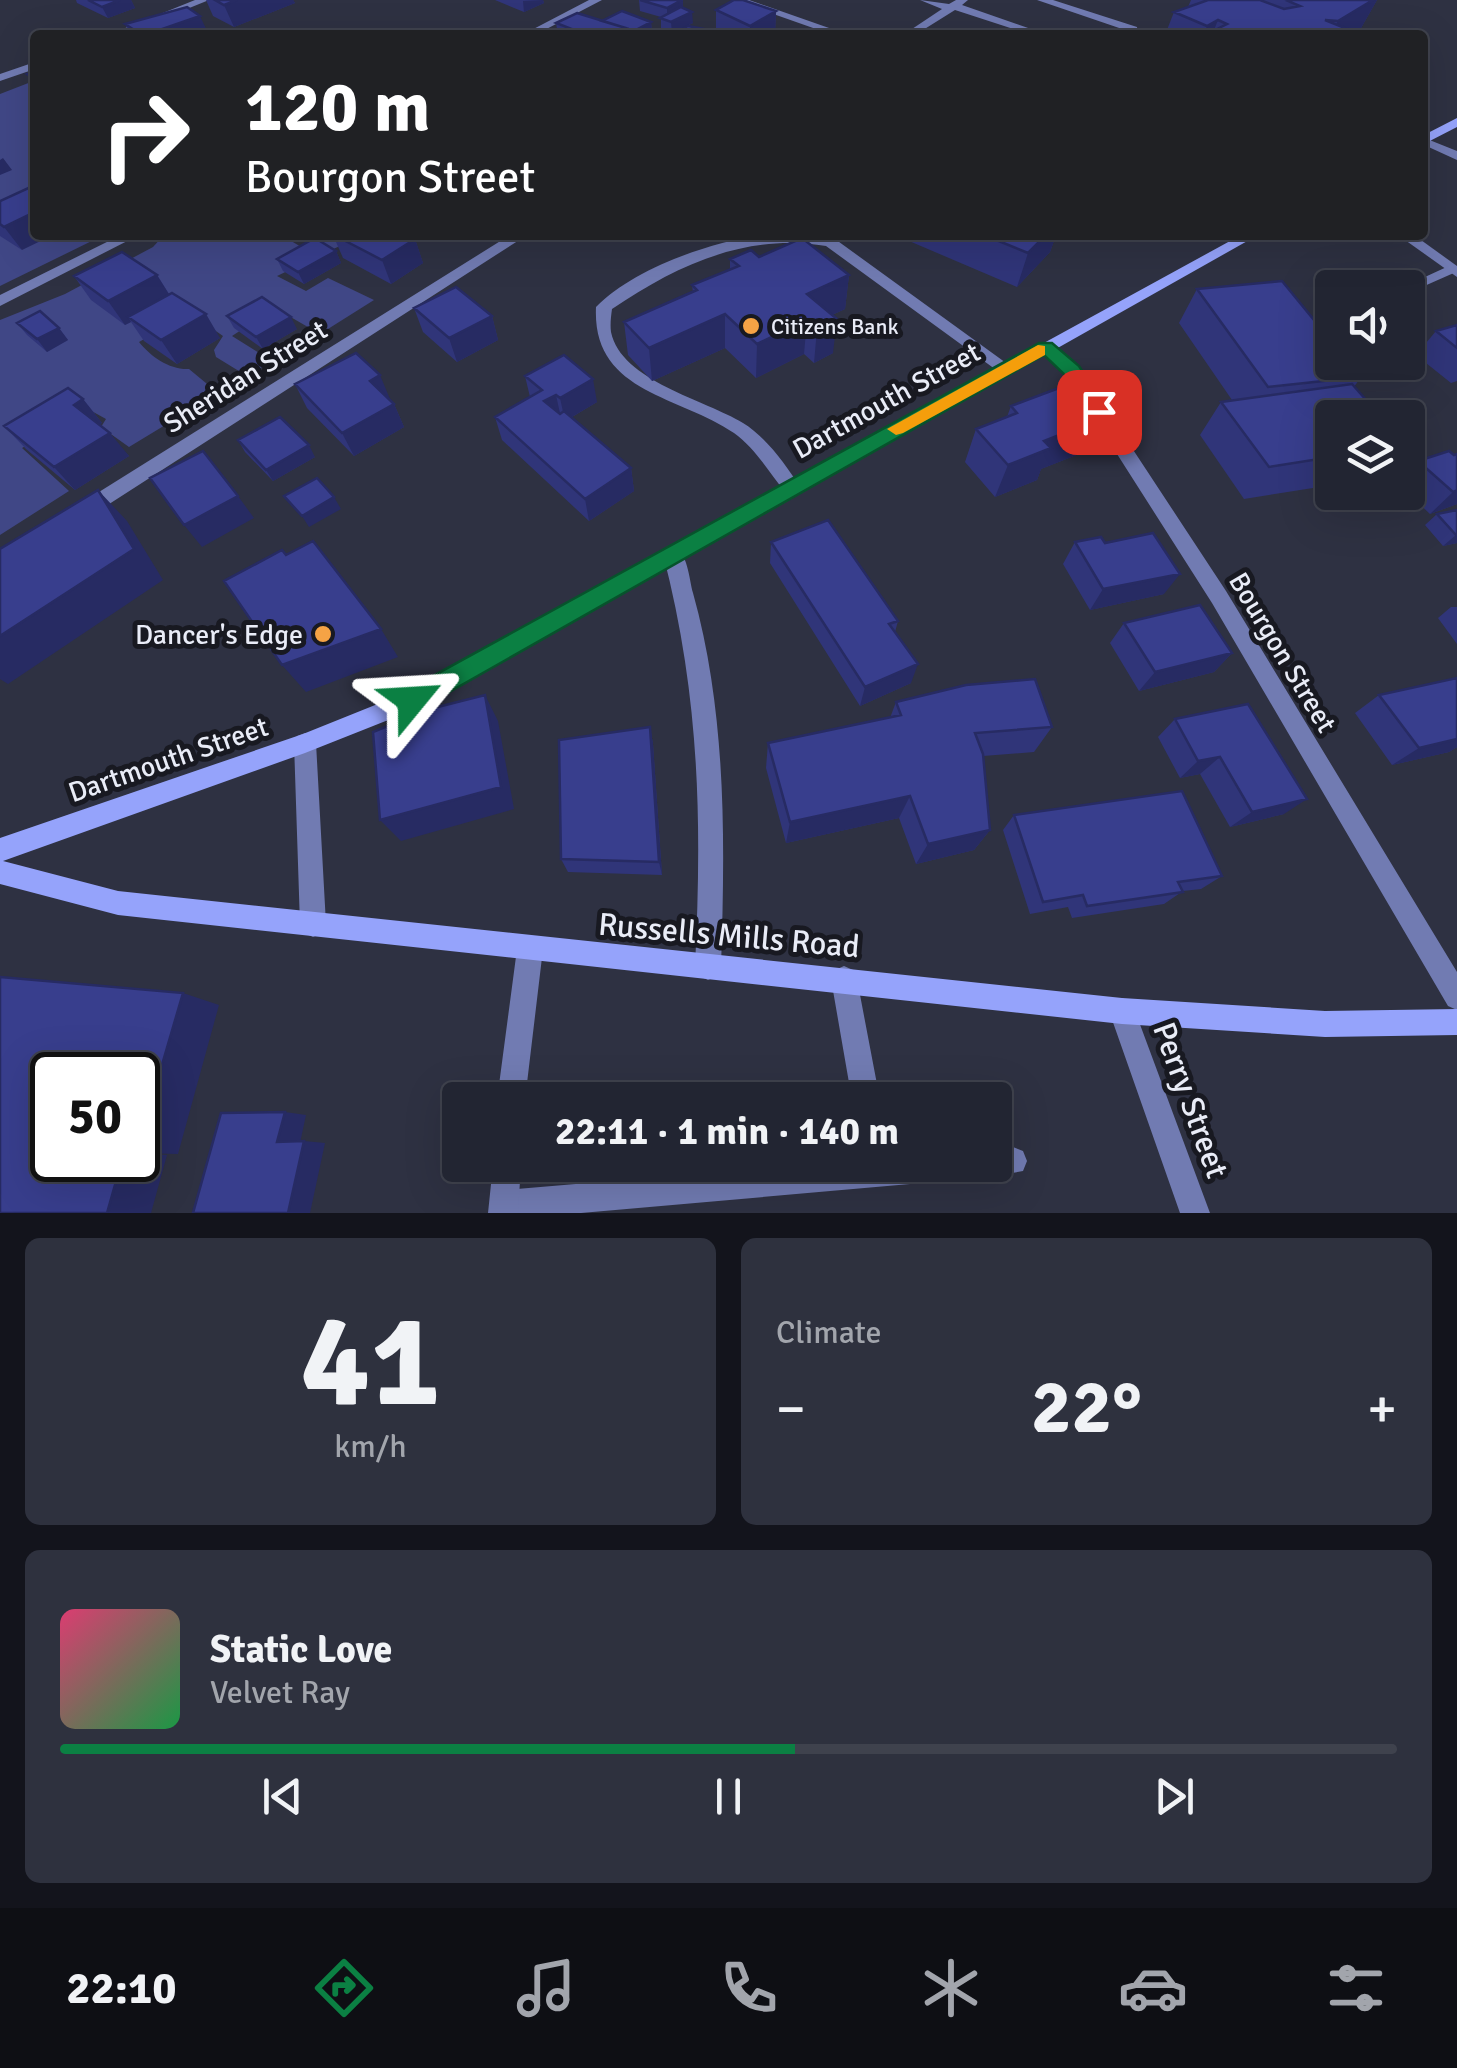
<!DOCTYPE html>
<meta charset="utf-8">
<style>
body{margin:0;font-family:Signika,sans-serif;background:#2e313e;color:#f1f3f6;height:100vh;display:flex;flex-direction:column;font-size:38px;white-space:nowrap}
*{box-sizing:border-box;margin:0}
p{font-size:32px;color:#a2a5ac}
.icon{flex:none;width:55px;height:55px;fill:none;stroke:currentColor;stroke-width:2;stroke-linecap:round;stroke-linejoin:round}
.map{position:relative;height:1213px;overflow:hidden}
.side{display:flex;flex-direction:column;gap:25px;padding:25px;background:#13141c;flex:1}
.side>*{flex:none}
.hud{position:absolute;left:30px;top:30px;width:1398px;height:210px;border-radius:10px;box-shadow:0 10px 40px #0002,0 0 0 2px #3f424d;background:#202124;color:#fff;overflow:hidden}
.buttons{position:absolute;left:1315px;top:270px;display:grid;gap:20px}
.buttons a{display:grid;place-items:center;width:110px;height:110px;border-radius:10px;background:#222532;box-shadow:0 10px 40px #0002,0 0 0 2px #3f424d;font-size:50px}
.speed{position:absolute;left:30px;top:1052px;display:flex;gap:20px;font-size:50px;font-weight:700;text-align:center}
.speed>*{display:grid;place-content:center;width:130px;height:130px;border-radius:50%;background:#222532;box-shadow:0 10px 40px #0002,0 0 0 2px #3f424d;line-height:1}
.speed .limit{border:5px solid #111;border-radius:15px;background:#fff;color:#111}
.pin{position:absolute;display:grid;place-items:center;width:85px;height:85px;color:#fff;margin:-42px;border-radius:20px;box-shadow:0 5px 15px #0006}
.me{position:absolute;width:110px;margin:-55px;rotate:63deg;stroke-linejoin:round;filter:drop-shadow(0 0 8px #0008)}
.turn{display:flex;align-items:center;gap:35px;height:210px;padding:0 50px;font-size:45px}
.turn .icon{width:130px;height:130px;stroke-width:2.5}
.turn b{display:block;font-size:70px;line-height:85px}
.big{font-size:75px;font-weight:700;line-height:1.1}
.side .tile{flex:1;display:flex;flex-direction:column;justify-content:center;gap:15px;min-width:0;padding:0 35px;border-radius:15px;background:#2e313e}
.side .dial{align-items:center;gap:0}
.dial b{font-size:130px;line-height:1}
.song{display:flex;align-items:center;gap:30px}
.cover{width:120px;height:120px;border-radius:15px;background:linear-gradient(135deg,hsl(340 70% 55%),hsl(140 70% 35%))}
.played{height:10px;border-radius:5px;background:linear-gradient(90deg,#0b8043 55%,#3f424d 55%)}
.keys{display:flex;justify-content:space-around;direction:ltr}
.heat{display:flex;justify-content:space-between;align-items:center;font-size:55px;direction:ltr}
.side .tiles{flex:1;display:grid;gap:25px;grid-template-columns:1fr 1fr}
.tile:last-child{grid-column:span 2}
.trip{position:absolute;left:442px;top:1082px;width:570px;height:100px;border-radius:10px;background:#222532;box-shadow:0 10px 40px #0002,0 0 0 2px #3f424d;font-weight:700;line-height:100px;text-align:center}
.tab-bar{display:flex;height:160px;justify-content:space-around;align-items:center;background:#0e0f14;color:#a2a5ac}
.tab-bar .icon{width:70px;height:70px}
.tab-bar .on{color:#0b8043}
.tab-bar b{font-size:45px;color:#f1f3f6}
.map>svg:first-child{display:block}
.green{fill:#404786}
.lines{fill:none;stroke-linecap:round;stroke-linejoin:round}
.service{fill:#717bb2;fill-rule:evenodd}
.minor{fill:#717bb2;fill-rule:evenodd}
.tertiary{fill:#717bb2;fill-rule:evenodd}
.secondary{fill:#95a3fb;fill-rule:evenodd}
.wall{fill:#303579}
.shaded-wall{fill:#272b63}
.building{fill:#383e8d;stroke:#272b63;stroke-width:2.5}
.route{fill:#0b8043;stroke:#07532c;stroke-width:2.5}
.slow{fill:#f59e0b}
.poi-dot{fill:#f5a345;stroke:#181921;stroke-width:4}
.labels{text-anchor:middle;stroke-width:10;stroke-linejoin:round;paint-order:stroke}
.far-poi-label{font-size:22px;fill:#e9ecf7;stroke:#181921;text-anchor:start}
.street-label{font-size:28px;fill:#e9ecf7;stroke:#181921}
.poi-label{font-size:28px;fill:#e9ecf7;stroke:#181921;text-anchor:end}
.near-street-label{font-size:32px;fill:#e9ecf7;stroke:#181921}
</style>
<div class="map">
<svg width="1457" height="1213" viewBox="0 0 1457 1213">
<rect width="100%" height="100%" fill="#2e3142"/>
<path class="green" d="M 31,82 L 35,85 L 35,235 L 104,235 L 0,286 L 0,94 Z
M 164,235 L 281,235 L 303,248 L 334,235 L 346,243 L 277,276 L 306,291 L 328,278 L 374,300 L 320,334 L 275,308 L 232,336 L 272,361 L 247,376 L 216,357 L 214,350 L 223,336 L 190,313 L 139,342 C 151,357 170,370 189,369 L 218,393 L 129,447 L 101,427 L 106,419 L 88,409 L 22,448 L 69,491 L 0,535 L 0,320 L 65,294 L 153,247 Z"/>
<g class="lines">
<path class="service" d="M 920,0 L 949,4 L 956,0 L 968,0 L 962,5 L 1048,35 L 1032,35 L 955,10 L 915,35 L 903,35 L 942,9 Z
M 1037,0 L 1053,0 L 1137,27 L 1138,35 L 1128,35 L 1128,31 Z
M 1422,137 L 1457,151 L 1457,160 L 1422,144 Z
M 760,235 L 813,235 L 835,239 L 1013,368 L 1005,373 L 999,372 L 826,246 C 746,233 677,265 612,309 C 611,316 610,325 611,332 C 621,381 706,400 743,423 C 766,437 786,465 800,487 L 791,494 L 785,492 C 769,472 755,448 734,433 C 679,395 592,393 596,307 C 633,269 708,243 760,235 Z
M 1451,265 L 1457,267 L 1456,272 L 1413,291 L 1408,293 L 1408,288 L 1401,288 Z
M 1332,314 L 1332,325 L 1314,332 L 1306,327 Z
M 673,546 C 688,552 689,579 693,593 C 727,715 725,842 721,967 L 717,976 L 708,980 L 699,976 L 695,967 C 702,821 700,697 663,554 Z
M 305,733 L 313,736 L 316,743 L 326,924 L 322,933 L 313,937 L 304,933 L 300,924 L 294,743 L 297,736 Z
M 844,966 L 853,970 L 857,979 L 880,1100 L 852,1100 L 831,979 L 835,970 Z
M 1013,1147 L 1023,1151 L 1027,1161 L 1023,1171 L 995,1176 L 985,1172 L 982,1165 L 995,1165 L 995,1148 Z
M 799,1165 L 981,1165 L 977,1175 L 967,1179 L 581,1213 L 493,1213 L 489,1205 L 494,1195 L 504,1190 Z"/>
<path class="minor" d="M 195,0 L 209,0 L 123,35 L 108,35 Z
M 589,0 L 602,0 L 535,35 L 522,35 Z
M 734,0 L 749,0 L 849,35 L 833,35 Z
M 35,62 L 35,69 L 0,81 L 0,74 Z
M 121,235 L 139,235 L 0,306 L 0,295 Z
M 510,235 L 527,235 L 89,517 L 75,517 L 73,512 L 75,507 Z
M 1046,342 L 1078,366 L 1226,591 L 1457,972 L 1457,1010 L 1448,1006 L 1212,603 L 1066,374 L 1038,347 Z
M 530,936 L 539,940 L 543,949 L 525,1100 L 497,1100 L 517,949 L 521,940 Z
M 1122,998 L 1131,1002 L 1135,1011 L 1210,1213 L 1180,1213 L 1109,1011 L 1113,1002 Z
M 493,1165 L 521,1165 L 518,1213 L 488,1213 Z"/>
<path class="tertiary" d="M 1398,235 L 1414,235 L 1457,266 L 1457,277 Z"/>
<path class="secondary" d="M 1457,118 L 1457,127 L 1422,145 L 1422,136 Z
M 1241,235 L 1258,235 L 421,707 L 305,753 L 3,861 L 118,891 L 1122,998 L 1325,1011 L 1457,1009 L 1457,1035 L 1325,1037 L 1122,1024 L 118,915 L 0,884 L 0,838 L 303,734 L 405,693 Z"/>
</g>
<path class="wall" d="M 76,0 L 131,0 L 135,8 L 108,18 L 77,3 Z
M 206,0 L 293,0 L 295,3 L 234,27 L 213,16 Z
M 495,0 L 543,0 L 544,3 L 524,12 Z
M 639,0 L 683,0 L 683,8 L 693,23 L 672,33 L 661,29 L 661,17 L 640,11 Z
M 1191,0 L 1377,0 L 1361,28 L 1350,35 L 1165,35 L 1174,12 L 1188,7 Z
M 716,10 L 776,11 L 775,33 L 772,35 L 723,35 L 716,32 Z
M 602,21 L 651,22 L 652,33 L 648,35 L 558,35 L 556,23 Z
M 125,24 L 209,35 L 131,35 Z
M 0,201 L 22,250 L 0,236 Z
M 333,235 L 415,239 L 423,263 L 391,284 L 343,258 Z
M 895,235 L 1056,235 L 1050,252 L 1017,287 Z
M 336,251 L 341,263 L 304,284 L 283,271 L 277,259 Z
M 759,257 L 849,275 L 845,309 L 832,315 L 833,353 L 814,363 L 804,354 L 756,378 L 725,348 L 652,381 L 628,355 L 624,322 L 693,292 L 692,285 L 730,269 L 730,259 Z
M 157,275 L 169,294 L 220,338 L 177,364 L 144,341 L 131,322 L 125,325 L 91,300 L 74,276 Z
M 1197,289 L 1361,377 L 1332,418 L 1332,485 L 1244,499 L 1200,435 L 1221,402 L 1232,400 L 1179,323 Z
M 414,308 L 492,316 L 498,340 L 457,362 L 423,332 Z
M 227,316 L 297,329 L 263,349 L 234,328 Z
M 17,323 L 59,328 L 68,340 L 47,352 L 27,335 Z
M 1457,325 L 1457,381 L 1451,383 L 1416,355 L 1436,331 Z
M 525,376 L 597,402 L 572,417 L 631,468 L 634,491 L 589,521 L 502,440 L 495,417 L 530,397 Z
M 295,384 L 390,399 L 389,399 L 394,404 L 404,427 L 354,456 L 307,408 Z
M 83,399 L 102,423 L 99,424 L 129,456 L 75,490 L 26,449 L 4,426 Z
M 1011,406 L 1095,421 L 1079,454 L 1041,469 L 1037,480 L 995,497 L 965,462 L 976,429 L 1007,417 Z
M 238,440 L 315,457 L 273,481 L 245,452 Z
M 1449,451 L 1457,504 L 1430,514 L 1407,492 L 1408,472 L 1418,461 Z
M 1457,510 L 1457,543 L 1443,546 L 1425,525 L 1437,514 Z
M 771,542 L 898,621 L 895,632 L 911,683 L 860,706 L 770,563 Z
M 1075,542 L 1105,543 L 1164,594 L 1090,610 L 1063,564 Z
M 1451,607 L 1457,607 L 1457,644 L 1438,618 Z
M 1124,623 L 1232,653 L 1214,672 L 1139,691 L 1110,643 Z
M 1457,678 L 1457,747 L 1449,752 L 1392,765 L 1355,713 L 1379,695 Z
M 896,702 L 1052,727 L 1034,752 L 983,756 L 990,830 L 974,850 L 916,864 L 899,818 L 786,843 L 766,768 L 768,743 L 890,718 Z
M 1248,704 L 1284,814 L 1230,827 L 1200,774 L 1180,778 L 1158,737 L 1175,719 Z
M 650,727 L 653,744 L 662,875 L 568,872 L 561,859 Z
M 1014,815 L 1222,876 L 1201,889 L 1183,891 L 1164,904 L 1072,918 L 1068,907 L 1030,914 L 1003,830 Z"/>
<path class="shaded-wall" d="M 120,0 L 131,0 L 135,8 L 108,18 L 102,7 Z
M 237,0 L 293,0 L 295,3 L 234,27 L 224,5 Z
M 543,0 L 544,3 L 524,12 L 523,1 Z
M 683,0 L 683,11 L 667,19 L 667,8 Z
M 1373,0 L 1377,0 L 1361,28 L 1350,35 L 1330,35 L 1338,21 Z
M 776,11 L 775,33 L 772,35 L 750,35 L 750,26 Z
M 692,12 L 693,23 L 672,33 L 671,22 Z
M 200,16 L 209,35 L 145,35 Z
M 1218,20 L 1212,35 L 1203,35 L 1207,26 Z
M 651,22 L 652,33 L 648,35 L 628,35 Z
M 626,28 L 627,35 L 613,35 Z
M 3,158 L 12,170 L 0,175 L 0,160 Z
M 35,212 L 35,235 L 53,235 L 22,250 L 4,227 Z
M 1046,235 L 1056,235 L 1050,252 L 1017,287 L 1028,253 Z
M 415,239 L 423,263 L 391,284 L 382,260 Z
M 336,251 L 341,263 L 304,284 L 298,272 Z
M 157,275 L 172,299 L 128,317 L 131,322 L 125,325 L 108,301 Z
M 849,275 L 845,309 L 812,324 L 807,320 L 804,354 L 756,378 L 757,344 L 807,294 Z
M 206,314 L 220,338 L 177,364 L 161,340 Z
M 725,314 L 725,348 L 652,381 L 649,348 Z
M 492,316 L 498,340 L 457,362 L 449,338 Z
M 291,317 L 297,329 L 263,349 L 256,337 Z
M 837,319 L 833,353 L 814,363 L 817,329 Z
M 59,328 L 68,340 L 47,352 L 37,339 Z
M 380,375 L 390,399 L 380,404 L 370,381 Z
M 593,379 L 597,402 L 565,421 L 560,398 Z
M 556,395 L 561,418 L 544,401 Z
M 83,399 L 102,423 L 93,428 L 74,405 Z
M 394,404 L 404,427 L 354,456 L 342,433 Z
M 1095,421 L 1079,454 L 1041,469 L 1037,480 L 995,497 L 1008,465 L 1044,441 Z
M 110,433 L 129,456 L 75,490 L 54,467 Z
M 309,445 L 315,457 L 273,481 L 266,470 Z
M 631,468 L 634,491 L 589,521 L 585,499 Z
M 98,490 L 127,521 L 163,580 L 8,684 L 0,679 L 0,636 Z
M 1457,490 L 1457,504 L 1430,514 L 1453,492 Z
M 238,496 L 254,518 L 202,547 L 184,525 Z
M 334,497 L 341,509 L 309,527 L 302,516 Z
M 1456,535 L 1457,535 L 1457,543 L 1443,546 Z
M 1180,574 L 1164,594 L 1090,610 L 1103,589 Z
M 381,629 L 398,657 L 306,692 L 282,665 Z
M 1232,653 L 1214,672 L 1139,691 L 1155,672 Z
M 918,664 L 911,683 L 860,706 L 865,687 Z
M 485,695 L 498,721 L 514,809 L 401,841 L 380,820 Z
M 650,727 L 653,744 L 662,875 L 659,862 Z
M 1457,739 L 1457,747 L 1449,752 L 1392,765 L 1419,748 Z
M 1220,757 L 1200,774 L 1180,778 L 1198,761 Z
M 910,796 L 899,818 L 786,843 L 790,822 Z
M 1307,799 L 1284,814 L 1230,827 L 1252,812 Z
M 990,830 L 974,850 L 916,864 L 928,844 Z
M 183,993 L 219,1005 L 178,1154 L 138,1153 L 138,1147 Z
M 285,1112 L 306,1115 L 300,1143 L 277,1142 Z
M 304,1141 L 325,1143 L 310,1213 L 288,1213 Z
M 138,1153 L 167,1155 L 151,1213 L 107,1213 L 122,1160 L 138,1160 Z"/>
<path class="building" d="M 88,0 L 120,0 L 102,7 Z
M 215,0 L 237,0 L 224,5 Z
M 640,0 L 682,0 L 667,8 Z
M 734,0 L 743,0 L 776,11 L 750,26 L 716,10 Z
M 1208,0 L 1260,0 L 1284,9 L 1300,6 L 1288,1 L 1291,0 L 1373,0 L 1338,21 L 1325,20 L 1350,30 L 1339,35 L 1250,35 L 1238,30 L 1232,33 L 1219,28 L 1227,24 L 1218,20 L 1207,26 L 1174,12 Z
M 187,7 L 200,16 L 145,35 L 142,35 L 125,24 Z
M 681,7 L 692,12 L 671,22 L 660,18 Z
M 622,11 L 651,22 L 628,34 L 626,28 L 602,21 Z
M 577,13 L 626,28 L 613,35 L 587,35 L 556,23 Z
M 688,26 L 709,30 L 720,35 L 671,35 Z
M 35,71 L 35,79 L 27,74 Z
M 35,185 L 35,212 L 4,227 L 0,224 L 0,201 Z
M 334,235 L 407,235 L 415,239 L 382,260 Z
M 984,235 L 1046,235 L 1028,253 Z
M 315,238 L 336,251 L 298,272 L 277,259 Z
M 802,238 L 849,275 L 807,294 L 837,319 L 817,329 L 807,320 L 757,344 L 725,314 L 649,348 L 624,322 L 697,290 L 692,285 L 739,266 L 730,259 L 751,250 L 759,257 Z
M 122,252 L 157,275 L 108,301 L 74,276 Z
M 1282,281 L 1332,342 L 1332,362 L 1349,362 L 1361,377 L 1268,387 L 1197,289 Z
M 456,287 L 492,316 L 449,338 L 414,308 Z
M 172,293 L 206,314 L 161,340 L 128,317 Z
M 262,297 L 291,317 L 256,337 L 227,316 Z
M 40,311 L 59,328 L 37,339 L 17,323 Z
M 1457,325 L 1457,348 L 1436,331 Z
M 356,353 L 380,375 L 370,381 L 394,404 L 342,433 L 295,384 Z
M 564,355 L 593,379 L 560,398 L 556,395 L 544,401 L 560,414 L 564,411 L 631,468 L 585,499 L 495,417 L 542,390 L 525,376 Z
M 1352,384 L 1382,418 L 1332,418 L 1332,457 L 1269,467 L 1221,402 Z
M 68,388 L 83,399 L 74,405 L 110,433 L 54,467 L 4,426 Z
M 1059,388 L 1095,421 L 1044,441 L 1051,448 L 1008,465 L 976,429 L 1017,413 L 1011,406 Z
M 280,417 L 309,445 L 266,470 L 238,440 Z
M 203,451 L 238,496 L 184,525 L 150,478 Z
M 1449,451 L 1454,455 L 1457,454 L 1457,490 L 1453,492 L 1418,461 Z
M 317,478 L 334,497 L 302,516 L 284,496 Z
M 98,490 L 134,549 L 0,636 L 0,549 Z
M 1457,510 L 1457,535 L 1456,535 L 1437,514 Z
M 828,520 L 898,621 L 889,624 L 918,664 L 865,687 L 771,542 Z
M 1153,533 L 1180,574 L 1103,589 L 1075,542 L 1101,537 L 1105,543 Z
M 313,541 L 381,629 L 282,665 L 224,581 L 282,550 L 286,555 Z
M 1200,605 L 1232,653 L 1155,672 L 1124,623 Z
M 1457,678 L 1457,739 L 1419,748 L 1379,695 Z
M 1035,679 L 1052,727 L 975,733 L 983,754 L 990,830 L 928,844 L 910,796 L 790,822 L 768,743 L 901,715 L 896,702 L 966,685 Z
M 485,695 L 501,787 L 380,820 L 373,732 L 426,710 Z
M 1248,704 L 1307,799 L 1252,812 L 1220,757 L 1198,761 L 1175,719 Z
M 650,727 L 659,862 L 561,859 L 559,740 Z
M 1182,791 L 1222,876 L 1178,882 L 1183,892 L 1087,906 L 1083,895 L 1043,902 L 1014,815 Z
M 0,977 L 183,993 L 138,1147 L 138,1075 L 52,1075 L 52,1160 L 122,1160 L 107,1213 L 0,1213 Z
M 285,1112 L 277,1142 L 304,1141 L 288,1213 L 193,1213 L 221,1113 Z"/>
<path class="route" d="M 1039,343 L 1052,343 L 1079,366 L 1109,412 L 1106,416 L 1092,416 L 1065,375 L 1044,355 L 421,708 L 404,708 L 400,700 L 404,692 Z"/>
<path class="slow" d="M 1038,345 L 1045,346 L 1045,355 L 903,433 L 896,435 L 887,429 Z"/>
<g class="poi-dot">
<circle cx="751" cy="326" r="10"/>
<circle cx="323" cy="634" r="10"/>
</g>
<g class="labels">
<g class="far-poi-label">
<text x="771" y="334">Citizens Bank</text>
</g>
<g class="street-label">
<text transform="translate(245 376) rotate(-32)" y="10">Sheridan Street</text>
<text transform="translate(886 400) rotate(-29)" y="10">Dartmouth Street</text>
<text transform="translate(1283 652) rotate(59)" y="10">Bourgon Street</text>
<text transform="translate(168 759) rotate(-19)" y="10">Dartmouth Street</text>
</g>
<g class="poi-label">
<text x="303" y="644">Dancer's Edge</text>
</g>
<g class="near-street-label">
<text transform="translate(729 935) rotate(5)" y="11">Russells Mills Road</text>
<text transform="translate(1191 1100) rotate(70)" y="11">Perry Street</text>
</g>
</g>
</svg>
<div class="buttons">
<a><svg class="icon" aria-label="sound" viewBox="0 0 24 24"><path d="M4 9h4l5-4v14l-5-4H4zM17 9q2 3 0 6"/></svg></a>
<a><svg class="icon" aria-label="layers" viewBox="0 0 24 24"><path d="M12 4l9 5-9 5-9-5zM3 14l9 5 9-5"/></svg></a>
</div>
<div class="speed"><div class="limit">50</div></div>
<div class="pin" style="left:1099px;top:412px;background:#d93025"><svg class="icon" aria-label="arrive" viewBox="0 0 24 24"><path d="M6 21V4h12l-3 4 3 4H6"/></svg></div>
<svg class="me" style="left:412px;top:700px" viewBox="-20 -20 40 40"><path d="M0-17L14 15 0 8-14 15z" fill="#0b8043" stroke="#fff" stroke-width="4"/></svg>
<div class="trip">22:11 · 1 min · 140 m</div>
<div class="hud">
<div class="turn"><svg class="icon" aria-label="right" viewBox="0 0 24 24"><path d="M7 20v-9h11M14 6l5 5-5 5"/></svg><div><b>120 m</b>Bourgon Street</div></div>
</div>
</div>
<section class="side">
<div class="tiles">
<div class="tile dial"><b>41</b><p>km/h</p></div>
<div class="tile"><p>Climate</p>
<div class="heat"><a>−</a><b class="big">22°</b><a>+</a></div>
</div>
<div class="tile">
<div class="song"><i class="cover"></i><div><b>Static Love</b><p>Velvet Ray</p></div></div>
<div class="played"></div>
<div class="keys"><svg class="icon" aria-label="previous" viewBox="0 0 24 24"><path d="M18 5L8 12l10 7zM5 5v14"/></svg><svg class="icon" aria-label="pause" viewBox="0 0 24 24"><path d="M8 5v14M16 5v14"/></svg><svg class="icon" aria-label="next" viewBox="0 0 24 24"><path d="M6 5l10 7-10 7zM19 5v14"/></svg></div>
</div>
</div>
</section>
<nav class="tab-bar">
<b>22:10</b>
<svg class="icon on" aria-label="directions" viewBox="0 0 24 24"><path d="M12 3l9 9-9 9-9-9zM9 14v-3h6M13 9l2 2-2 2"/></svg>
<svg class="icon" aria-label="music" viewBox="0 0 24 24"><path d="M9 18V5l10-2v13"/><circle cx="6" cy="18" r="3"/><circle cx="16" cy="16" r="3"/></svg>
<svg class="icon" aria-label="phone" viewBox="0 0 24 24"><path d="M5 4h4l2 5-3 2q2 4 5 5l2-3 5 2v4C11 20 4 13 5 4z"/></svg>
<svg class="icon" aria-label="climate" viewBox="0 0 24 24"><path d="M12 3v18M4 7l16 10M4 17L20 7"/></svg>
<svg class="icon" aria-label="car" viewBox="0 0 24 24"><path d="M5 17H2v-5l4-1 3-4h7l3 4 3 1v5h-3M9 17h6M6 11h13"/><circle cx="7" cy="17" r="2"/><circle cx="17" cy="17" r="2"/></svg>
<svg class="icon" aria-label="filters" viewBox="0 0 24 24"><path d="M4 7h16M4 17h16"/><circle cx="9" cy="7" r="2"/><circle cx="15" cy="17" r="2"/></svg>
</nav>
